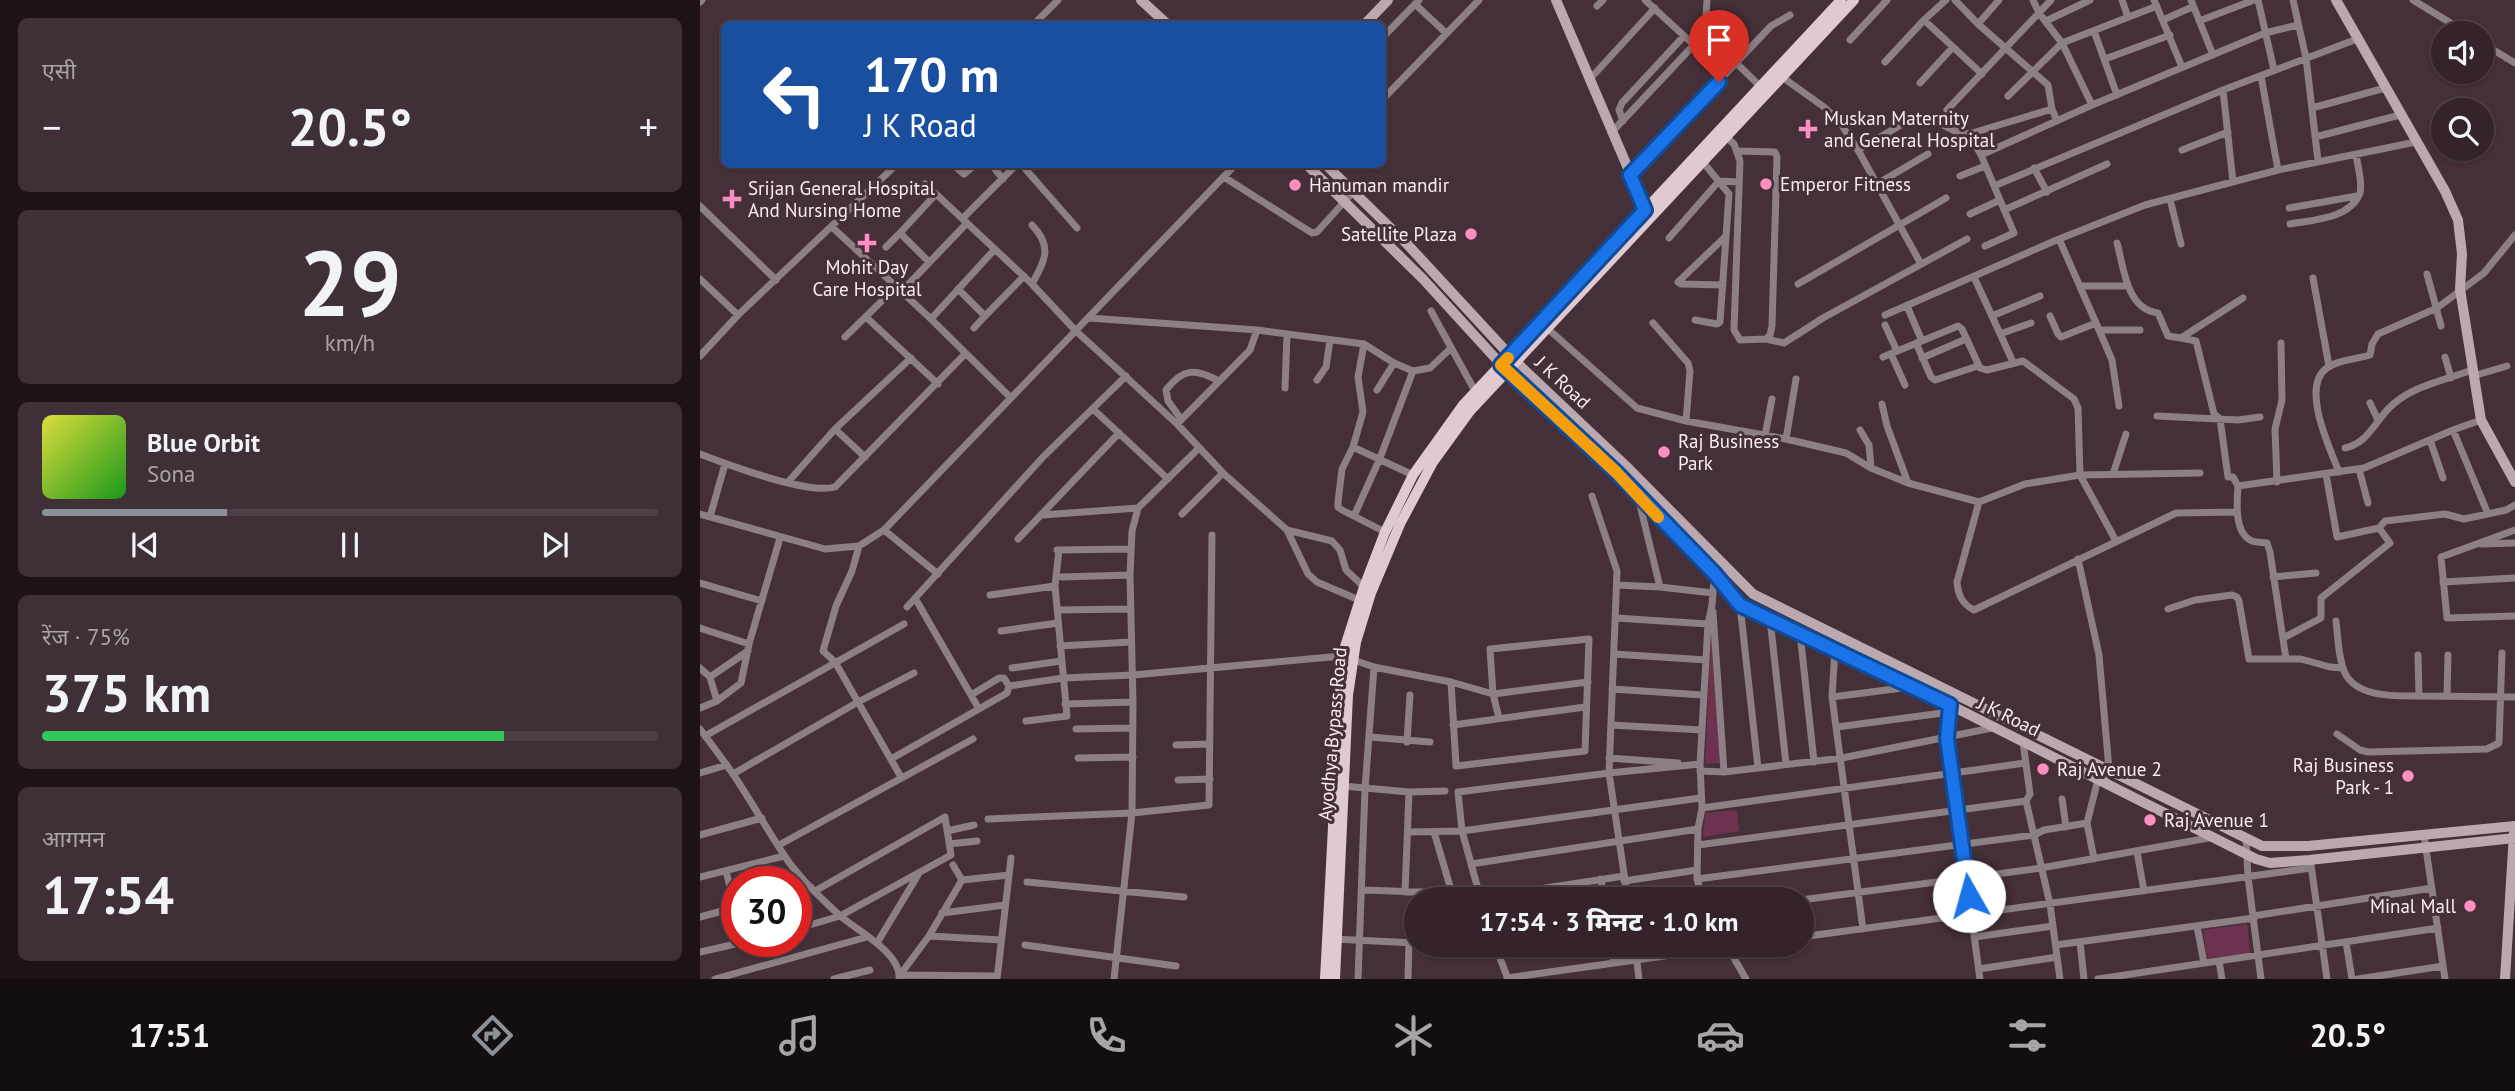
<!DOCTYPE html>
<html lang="hi">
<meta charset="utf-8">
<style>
body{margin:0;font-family:"PT Sans","Noto Sans Devanagari",sans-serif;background:#3f2f36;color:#f1f3f6;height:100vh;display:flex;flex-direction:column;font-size:26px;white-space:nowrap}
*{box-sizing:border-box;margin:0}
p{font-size:23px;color:#a9a4a8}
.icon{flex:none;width:38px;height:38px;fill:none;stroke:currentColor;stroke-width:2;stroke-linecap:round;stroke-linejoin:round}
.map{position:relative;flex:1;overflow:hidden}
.sheet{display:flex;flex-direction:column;gap:18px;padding:18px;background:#1d1317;width:700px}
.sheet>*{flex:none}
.guide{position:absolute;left:21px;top:21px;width:665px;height:147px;border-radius:10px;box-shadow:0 2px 5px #0004,0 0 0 2px #4e4047;background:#1a4fa0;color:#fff;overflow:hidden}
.buttons{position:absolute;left:1731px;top:21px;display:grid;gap:14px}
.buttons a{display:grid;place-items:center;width:63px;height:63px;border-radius:50%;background:#34232a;box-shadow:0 2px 5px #0004,0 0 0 2px #4e4047;font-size:35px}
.speed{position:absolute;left:21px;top:866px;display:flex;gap:14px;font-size:35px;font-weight:700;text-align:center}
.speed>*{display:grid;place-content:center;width:91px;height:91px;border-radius:50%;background:#34232a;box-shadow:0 2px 5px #0004,0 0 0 2px #4e4047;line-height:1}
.speed .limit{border:10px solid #d22;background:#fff;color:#111}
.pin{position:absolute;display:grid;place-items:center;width:60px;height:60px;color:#fff;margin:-72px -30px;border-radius:50% 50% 50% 0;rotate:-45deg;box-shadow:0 0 7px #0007}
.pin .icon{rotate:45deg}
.me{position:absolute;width:77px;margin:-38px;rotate:353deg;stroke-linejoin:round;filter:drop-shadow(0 0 5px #0008)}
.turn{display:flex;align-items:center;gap:24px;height:147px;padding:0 28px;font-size:32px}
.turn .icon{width:91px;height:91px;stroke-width:2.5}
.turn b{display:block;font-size:49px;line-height:60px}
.big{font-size:52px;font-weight:800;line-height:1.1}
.sheet .tile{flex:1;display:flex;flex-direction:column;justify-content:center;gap:10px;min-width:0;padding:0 24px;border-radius:10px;background:#3f2f36}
.sheet .dial{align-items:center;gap:0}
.dial b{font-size:91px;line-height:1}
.song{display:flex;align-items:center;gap:21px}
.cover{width:84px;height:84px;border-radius:10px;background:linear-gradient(135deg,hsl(60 70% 55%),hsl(120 70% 35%))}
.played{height:7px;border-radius:4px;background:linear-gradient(90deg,#8c9099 30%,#4e4047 30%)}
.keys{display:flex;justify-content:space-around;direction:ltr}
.heat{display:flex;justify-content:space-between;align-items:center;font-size:38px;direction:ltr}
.charge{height:10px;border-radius:5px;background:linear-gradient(90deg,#34c759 75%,#4e4047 0)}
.trip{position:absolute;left:704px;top:887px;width:410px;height:70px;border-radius:35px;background:#34232a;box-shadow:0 2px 5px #0004,0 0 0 2px #4e4047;font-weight:800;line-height:70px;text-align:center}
.tab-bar{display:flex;height:112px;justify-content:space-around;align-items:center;background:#150e11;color:#a9a4a8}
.tab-bar .icon{width:49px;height:49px}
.tab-bar .current{color:#8c9099}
.tab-bar b{font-size:32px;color:#f1f3f6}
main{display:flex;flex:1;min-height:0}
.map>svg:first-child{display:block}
.green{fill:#6d324e}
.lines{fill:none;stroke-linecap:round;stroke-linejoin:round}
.street{stroke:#8c8084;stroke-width:7}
.secondary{stroke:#bca9b0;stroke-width:10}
.primary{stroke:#e1c9d2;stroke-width:10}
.route-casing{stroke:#114b97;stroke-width:18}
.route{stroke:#1a73e8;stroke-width:12}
.slow{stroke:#f59e0b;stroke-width:12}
.poi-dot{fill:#fd8ec0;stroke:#452f38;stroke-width:2.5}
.labels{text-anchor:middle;stroke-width:6;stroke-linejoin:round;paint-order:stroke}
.poi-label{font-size:19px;fill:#fbecf2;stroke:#452f38;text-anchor:start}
.street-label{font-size:19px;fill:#fbecf2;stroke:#452f38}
</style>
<main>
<section class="sheet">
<div class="tile"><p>एसी</p>
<div class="heat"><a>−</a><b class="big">20.5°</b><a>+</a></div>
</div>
<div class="tile dial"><b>29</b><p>km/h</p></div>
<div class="tile">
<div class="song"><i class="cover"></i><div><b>Blue Orbit</b><p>Sona</p></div></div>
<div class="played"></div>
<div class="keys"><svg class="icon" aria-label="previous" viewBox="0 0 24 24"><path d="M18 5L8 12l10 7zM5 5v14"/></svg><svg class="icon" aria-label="pause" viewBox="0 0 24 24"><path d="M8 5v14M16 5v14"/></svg><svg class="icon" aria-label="next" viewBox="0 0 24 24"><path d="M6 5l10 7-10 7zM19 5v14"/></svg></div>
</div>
<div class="tile"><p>रेंज · 75%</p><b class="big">375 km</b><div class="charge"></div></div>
<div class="tile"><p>आगमन</p><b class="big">17:54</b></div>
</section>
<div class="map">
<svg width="1815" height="979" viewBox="0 0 1815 979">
<rect width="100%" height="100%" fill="#452f38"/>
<path class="green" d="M 1011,630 L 1020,763 L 1005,764 Z
M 1037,810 L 1039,831 L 1003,837 L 1005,813 Z
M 1547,924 L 1550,953 L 1507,958 L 1503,930 Z"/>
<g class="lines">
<path class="street" d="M 945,0 L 994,45
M 1255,0 L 1278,24 L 1348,85 L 1352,109 L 1357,121
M 1333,0 L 1339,13 L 1362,43 L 1392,105
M 1422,0 L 1428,17
M 1454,0 L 1482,67
M 1491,0 L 1513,55
M 1558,0 L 1574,70
M 1593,0 L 1606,58 L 1618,161
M 1713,0 L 1767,33
M 0,2 L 2,0
M 715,4 L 746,33
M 897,6 L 903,0
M 1224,20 L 1282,74
M 1463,20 L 1492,7
M 1346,21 L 1390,0
M 1499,21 L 1554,0
M 334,24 L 358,0
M 1278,24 L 1299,0
M 1394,31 L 1417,95
M 1005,33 L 1060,86
M 682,38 L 719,0
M 1150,40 L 1187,0
M 1782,43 L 1815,63
M 1405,59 L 1470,35
M 1185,62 L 1224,20 L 1246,0
M 1561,76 L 1578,170
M 1082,77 L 1124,107 L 1139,121 L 1158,150 L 1221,264
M 889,80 L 955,8
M 1220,83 L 1253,47
M 1523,90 L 1533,182
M 1308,96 L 1362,43 L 1457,6
M 682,100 L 779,0
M 1612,108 L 1685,88
M 1247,110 L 1351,0
M 923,121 L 919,110 L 922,103 L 984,36
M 1243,125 L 1257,132 L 1269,134 L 1281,155 L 1314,233 L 1285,246
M 911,133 L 1005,33 L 1007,0
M 1269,134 L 1352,109
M 1026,137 L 1034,144 L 1040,161 L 1034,330 L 1040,340 L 1066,339 L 1070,335 L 1072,326 L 1077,157 L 1075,152 L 1038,151
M 1615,137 L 1700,115
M 1158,150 L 1211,119
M 1482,150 L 1528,132
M 1281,155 L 1392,105 L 1565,33 L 1598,25
M 256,164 L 257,168 L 264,174 L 276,164
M 291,164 L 303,179
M 321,164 L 377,228
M 1334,168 L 1347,192
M 930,175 L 1071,26 L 1090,15
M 1260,176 L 1285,166
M 524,177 L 612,233 L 617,232 L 654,191
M 225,184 L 236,194
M 1177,184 L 1228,154
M 1294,186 L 1523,90 L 1657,39
M 1470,199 L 1481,244
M 0,206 L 76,280
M 1589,208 L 1657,196
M 1304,210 L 1407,164
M 1270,214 L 1300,200
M 263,218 L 317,164
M 1590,224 C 1613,220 1650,219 1660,193 C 1663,183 1657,164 1656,154
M 332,225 C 353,247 345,260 332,284
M 132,227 L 231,319 L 310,397
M 969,238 L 1019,181 L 1039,182
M 1359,239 L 1396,323
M 1417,243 C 1424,268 1426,309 1458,313 L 1468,336 L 1481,338 L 1543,298
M 186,247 L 200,233
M 229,262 L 200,233 L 236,194 L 332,284 L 375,330 L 477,424 L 523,473 L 587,530 L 608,574 L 617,582 L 659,600
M 1727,274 L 1741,326
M 1274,277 L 1313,362
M 1613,278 L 1629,366
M 0,279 L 38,315
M 1098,284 L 1246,198
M 1023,285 L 981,284 L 978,282 L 1025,237
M 1380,286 L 1428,286
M 258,289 L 285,316 L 324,276
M 201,292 L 267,223
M 1207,306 L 1222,341
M 731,311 L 775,391
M 1185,315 L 1359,239 L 1445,205 L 1578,170 L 1716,142
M 1292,316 L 1340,296
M 1350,316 L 1358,334 L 1361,337 L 1396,323 L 1412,360 L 1419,406
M 166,317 L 238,384
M 389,318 L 557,330 L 664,344 L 694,363 L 713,371 L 730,368 L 750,349
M 231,319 L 295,249
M 995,320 L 1017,324 L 1020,322 L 1029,194 L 1003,162
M 953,323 L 988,363 L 990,371 L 986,421
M 1185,325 L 1197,351
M 274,328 L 285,316
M 847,328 L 937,408 L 986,421 L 1086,439 L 1146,453 L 1171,468 L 1208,483 L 1279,502 L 1325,484 L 1380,475 L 1500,473
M 1399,330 L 1440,330
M 1300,334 L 1331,323
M 145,337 L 196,287
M 1481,338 L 1496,341 L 1514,414 L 1520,419 L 1528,477 L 1533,477 L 1538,486
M 1066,339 L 1084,343 L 1123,318 L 1267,239
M 1216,343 L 1231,377 L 1235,380 L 1278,366
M 664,344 L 658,377 L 663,412 L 653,447 L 642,469 L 638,502 L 638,507 L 642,510 L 685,532
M 1191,354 L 1205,385
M 0,356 L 38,315 L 197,164
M 1183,357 L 1258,326 L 1262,329 L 1280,368 L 1287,370 L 1323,361 L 1374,399 L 1378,408 L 1380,475 L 1416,541
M 1745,357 L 1751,378
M 1222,358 L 1266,339
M 1773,376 L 1807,366
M 617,380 L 626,367 L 630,340
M 585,388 L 587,335
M 677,390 L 694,363
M 1670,403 L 1678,420
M 1182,404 L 1187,426 L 1208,483
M 393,409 L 468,479
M 1457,416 L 1538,420 L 1560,417
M 481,419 L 468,401 L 466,390 C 483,368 495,368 519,381
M 477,424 L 550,350 L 557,330
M 135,429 L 165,457
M 1160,430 L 1169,445 L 1171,468
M 1753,430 L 1788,514
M 1065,436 L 1072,399
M 1086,439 L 1096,379
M 1730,440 L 1743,478
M 653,447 L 713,475
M 1645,448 C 1667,443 1674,424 1688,409 C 1710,386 1743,381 1772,370
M 0,454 C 29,465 107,495 135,487 L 265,354
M 1659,469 L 1668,503
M 1639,472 C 1630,449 1600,386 1627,368 C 1637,360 1657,359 1670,355 L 1672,344 L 1678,334 L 1737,308 L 1784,273 L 1815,235
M 1413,474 L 1426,434
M 1626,474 L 1637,537 L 1679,528 L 1685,521 L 1745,514 L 1764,519 L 1806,510 L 1815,505
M 88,482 L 135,429 L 211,358
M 1577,482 L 1575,429 L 1582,400 L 1581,343
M 892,496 L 917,571 L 909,773 L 928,900
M 938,497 L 960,587
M 1279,502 L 1257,582 C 1258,595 1262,604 1274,610 L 1476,513 L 1535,512
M 0,514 L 125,549 L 159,546 L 184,530 L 536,164
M 482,514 L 523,473
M 342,515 L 438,508
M 654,516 L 680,458 L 713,371
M 10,517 L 25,464
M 184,530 L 238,574
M 587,530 L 632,541 L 640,550 L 646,570 L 664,587
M 1815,530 L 1741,557 L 1747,618 L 1815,616
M 318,539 L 419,433
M 1781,544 L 1815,543
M 159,546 L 152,571 L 136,606 L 123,651 L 135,662 L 201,777
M 357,550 L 430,549
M 1378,559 L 1399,655 L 1409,769 L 1404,782
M 362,577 L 430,575
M 1573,577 L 1616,573
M 1743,582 L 1815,578
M 0,583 L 62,601
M 917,585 L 960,587 L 1013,593
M 290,595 L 355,586
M 215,598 L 279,709
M 1040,605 L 1058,768
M 207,607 L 343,457 L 426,376
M 1468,609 L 1495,600 L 1532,595 L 1537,597 L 1539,601 L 1549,659 L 1601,659 L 1630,667 L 1643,668
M 357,610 L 431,609
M 1013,612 L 1024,772
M 916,618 L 1008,624
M 1070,619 L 1086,764
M 1636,621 C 1638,637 1638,656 1644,671 C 1655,698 1696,696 1719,696
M 0,628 L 49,644
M 301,631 L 358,623
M 1100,633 L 1114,762
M 1583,638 L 1621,618 L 1621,598 L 1690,543 L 1679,528
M 360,646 L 431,642
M 1135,649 L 1132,697 L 1163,929
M 914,654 L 1006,660
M 1718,655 L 1719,696 L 1815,697
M 1586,659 L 1570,552 L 1567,543 C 1562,542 1555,543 1550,540 C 1534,531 1537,501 1538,486 L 1664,468 L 1753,430 L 1781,420
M 0,668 L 10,677 L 17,701
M 312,668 L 361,661
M 10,677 L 48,651
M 751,682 L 756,766 L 885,751 L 889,639 L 790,649 L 793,694 L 799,718
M 309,686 L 363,678 L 433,675 L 642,656 L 674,667 L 751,682 L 793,694 L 888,682
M 912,689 L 1003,695
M 271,695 L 299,678 L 304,678 L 309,686
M 1747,696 L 1748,655
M 1132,697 L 1210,687
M 365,704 L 433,702
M 1250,705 L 1247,738 L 1280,979
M 0,708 L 17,701 L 41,683 L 49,644 L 80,538
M 326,721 L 367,716 L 355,586 L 359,550
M 753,725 L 885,707
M 911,725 L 1002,730
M 1137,727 L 1250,712
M 0,729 C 12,745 24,761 35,777 C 52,803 67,829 84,855 C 98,877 120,897 139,915 C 156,930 202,953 199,979
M 376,729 L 432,728
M 1637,734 L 1660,750 L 1668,752 L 1787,749 L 1799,743 L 1802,653
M 5,736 L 204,624
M 670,737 L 730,742
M 707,742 L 710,695
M 1323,742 L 1330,794 L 1326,801 L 1350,904 L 1360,979
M 476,745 L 510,744
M 378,758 L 433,757
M 909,758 L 978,763
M 191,759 L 307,693 L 309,686
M 1000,771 L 1024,772 L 1142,758 L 1292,728
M 0,773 L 27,765
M 33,774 L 158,702 L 214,673
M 478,780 L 510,779
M 643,786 L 709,792 L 745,791
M 1362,799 L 1366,827
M 1002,808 L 1325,763
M 288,819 L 432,813 L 509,805 L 512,535
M 247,831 L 274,825
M 708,832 L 762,831 L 1000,798
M 734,832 L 754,900
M 0,835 L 62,818
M 1724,835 L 1745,979
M 1546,839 L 1548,877 L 1561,979
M 249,844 L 277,841
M 79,845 L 273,739
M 998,845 L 1326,801
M 1437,852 L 1444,891
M 1394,859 L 1387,823 L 1398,779
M 771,864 L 998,829
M 253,865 L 262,880
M 1611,865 L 1627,979
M 26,871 L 37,915
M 0,877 L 84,856
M 901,879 L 904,900
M 997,879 L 1334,835 L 1344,830 L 1387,823
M 924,881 L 997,870
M 327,882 L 484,897
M 662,890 L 752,893
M 96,891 L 111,887
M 705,892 L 709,792
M 780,898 L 924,876
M 781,900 L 762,831 L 758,792 L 909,773 L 1000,764
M 1003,900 L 997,879 L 998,829 L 1002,808 L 1000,764 L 1008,624 L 1012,605 L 1016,558
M 1101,900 L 1341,868 L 1514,837
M 242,913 L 305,905
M 1553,916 L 1732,888
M 0,917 L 37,907
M 1497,926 L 1504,963
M 96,929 L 140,916 L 251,855 L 245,817 L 115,891
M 229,936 L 301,940
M 1101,937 L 1611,868
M 1274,937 L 1353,926
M 633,939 L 716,943
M 1380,942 L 1384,979
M 1646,942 L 1652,979
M 177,943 L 218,875
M 325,945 L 476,966
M 795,945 L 808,979
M 911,945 L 914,962
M 935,945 L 939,979
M 1356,945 L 1554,918
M 1027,946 L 1046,979
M 0,952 L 44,942
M 1519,961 L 1522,979
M 1279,969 L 1357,957
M 200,975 L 229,936 L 262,880 L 309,875
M 200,975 L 297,976
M 807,978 L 1043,945
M 15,979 L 167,937
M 134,979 L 170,970
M 297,979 L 311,858
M 414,979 L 432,813 L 433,702 L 430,575 L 432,531 L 438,508 L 499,448
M 658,979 L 665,789 L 674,667
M 708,979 L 709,943
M 1398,979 L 1738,928
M 1658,979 L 1743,966"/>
<path class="secondary" d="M 441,0 L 467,24
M 856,0 L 948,215
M 1636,0 L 1745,191 L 1758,220 L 1762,254 L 1760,289 L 1781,420 L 1815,482
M 665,24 L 688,0
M 606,164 L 723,279 L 807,371 L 916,472 L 1014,573 L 1040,605 L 1250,705 L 1556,859 L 1570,863 L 1609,860 L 1815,838
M 625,164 L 707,244 L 816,362 L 929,469 L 1053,594 L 1562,846 L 1608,846 L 1815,826
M 1805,979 L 1814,833"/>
<path class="primary" d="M 625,979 L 642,656 L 664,587 L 685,532 L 713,475 L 763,405 L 1141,0
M 635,979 L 648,695 L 656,642 L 671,593 L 700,524 L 733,462 L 770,411 L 1154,0"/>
</g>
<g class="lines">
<defs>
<path id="route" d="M 1019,82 L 930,175 L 945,210 L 801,365 L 916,472 L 1014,573 L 1040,605 L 1250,705 L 1247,738 L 1269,896"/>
</defs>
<use href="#route" class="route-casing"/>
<use href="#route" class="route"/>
<path class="slow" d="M 808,358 L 801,365 L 916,472 L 958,517"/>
</g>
<g class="poi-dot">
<path d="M1104.5 118.5h7v7h7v7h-7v7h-7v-7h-7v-7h7z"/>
<circle cx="1066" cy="184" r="7"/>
<circle cx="595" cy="185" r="7"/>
<path d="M28.5 188.5h7v7h7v7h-7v7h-7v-7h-7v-7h7z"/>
<circle cx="771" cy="234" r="7"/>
<path d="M163.5 232.5h7v7h7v7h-7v7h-7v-7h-7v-7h7z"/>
<circle cx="964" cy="452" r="7"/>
<circle cx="1343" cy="769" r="7"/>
<circle cx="1708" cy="776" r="7"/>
<circle cx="1450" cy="820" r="7"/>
<circle cx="1770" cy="906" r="7"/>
</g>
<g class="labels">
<g class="poi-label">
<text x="1124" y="125">Muskan Maternity<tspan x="1124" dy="22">and General Hospital</tspan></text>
<text x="1080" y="191">Emperor Fitness</text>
<text x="609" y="192">Hanuman mandir</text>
<text x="48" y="195">Srijan General Hospital<tspan x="48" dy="22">And Nursing Home</tspan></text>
<text x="757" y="241" text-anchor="end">Satellite Plaza</text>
<text x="167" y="274" text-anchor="middle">Mohit Day<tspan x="167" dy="22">Care Hospital</tspan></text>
<text x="978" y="448">Raj Business<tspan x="978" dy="22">Park</tspan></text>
<text x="1694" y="772" text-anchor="end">Raj Business<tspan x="1694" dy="22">Park - 1</tspan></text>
<text x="1357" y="776">Raj Avenue 2</text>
<text x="1464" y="827">Raj Avenue 1</text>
<text x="1756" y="913" text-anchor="end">Minal Mall</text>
</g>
<g class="street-label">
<text transform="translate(863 382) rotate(43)" y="7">J K Road</text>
<text transform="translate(1309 716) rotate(26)" y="7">J K Road</text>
<text transform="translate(632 734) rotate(-85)" y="7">Ayodhya Bypass Road</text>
</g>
</g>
</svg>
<div class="buttons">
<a><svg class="icon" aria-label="sound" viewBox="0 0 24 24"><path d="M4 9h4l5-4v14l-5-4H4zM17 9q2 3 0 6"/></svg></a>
<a><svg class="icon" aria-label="search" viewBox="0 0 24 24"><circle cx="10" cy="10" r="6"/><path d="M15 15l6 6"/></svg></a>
</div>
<div class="speed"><div class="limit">30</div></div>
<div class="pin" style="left:1019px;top:82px;background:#d93025"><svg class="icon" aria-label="arrive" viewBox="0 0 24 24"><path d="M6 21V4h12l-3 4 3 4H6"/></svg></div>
<svg class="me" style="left:1269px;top:896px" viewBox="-20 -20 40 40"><circle r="19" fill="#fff"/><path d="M0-13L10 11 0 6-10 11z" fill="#1a73e8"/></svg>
<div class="trip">17:54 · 3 मिनट · 1.0 km</div>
<div class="guide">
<div class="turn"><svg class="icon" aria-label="left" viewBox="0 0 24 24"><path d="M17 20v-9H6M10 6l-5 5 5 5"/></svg><div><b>170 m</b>J K Road</div></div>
</div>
</div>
</main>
<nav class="tab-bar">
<b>17:51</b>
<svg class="icon current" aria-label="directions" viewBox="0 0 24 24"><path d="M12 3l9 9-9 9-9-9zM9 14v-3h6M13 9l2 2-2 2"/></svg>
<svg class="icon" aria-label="music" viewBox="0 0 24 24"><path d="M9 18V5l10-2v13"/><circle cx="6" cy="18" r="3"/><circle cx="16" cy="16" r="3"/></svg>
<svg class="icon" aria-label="phone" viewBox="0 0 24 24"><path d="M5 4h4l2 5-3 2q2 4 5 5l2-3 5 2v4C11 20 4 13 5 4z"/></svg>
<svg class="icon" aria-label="climate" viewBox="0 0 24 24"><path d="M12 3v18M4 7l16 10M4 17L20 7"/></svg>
<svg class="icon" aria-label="car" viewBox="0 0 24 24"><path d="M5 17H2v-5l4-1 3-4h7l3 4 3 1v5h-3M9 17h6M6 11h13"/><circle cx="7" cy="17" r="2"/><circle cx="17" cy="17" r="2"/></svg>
<svg class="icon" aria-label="filters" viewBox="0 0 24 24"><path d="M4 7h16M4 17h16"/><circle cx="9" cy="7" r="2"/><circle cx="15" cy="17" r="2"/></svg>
<b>20.5°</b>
</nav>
